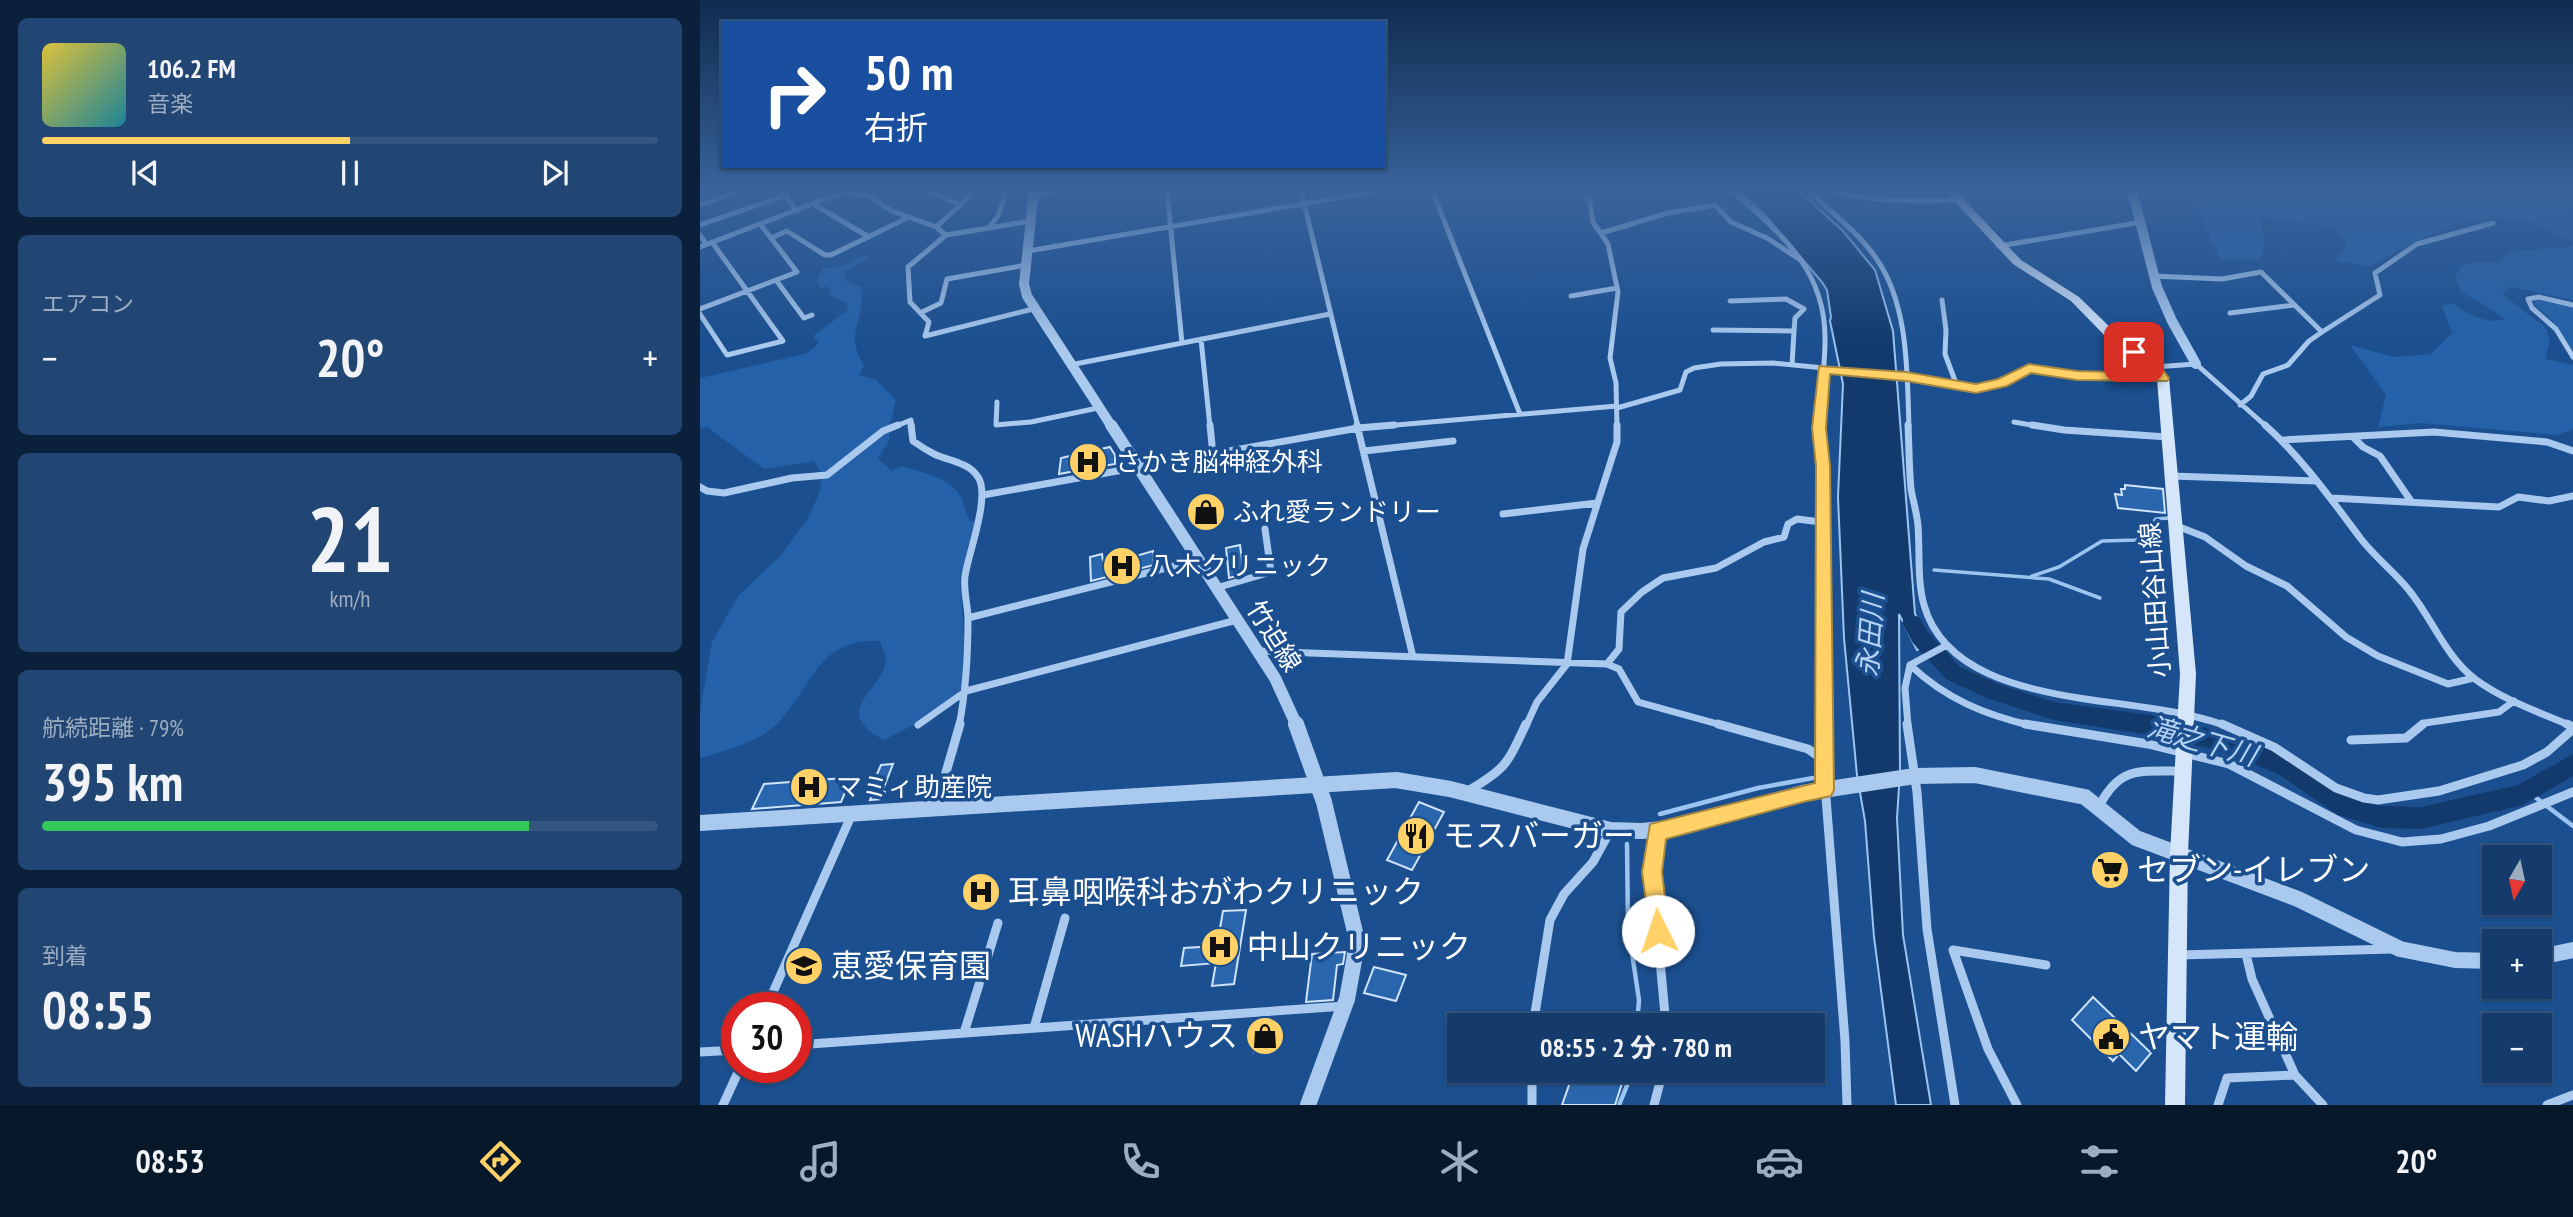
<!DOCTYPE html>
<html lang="ja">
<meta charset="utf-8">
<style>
body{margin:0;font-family:"PT Sans Narrow","Noto Sans JP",sans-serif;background:#214673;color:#f1f3f6;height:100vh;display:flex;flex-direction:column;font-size:26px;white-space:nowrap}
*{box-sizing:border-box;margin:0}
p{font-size:23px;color:#9dadc1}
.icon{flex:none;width:38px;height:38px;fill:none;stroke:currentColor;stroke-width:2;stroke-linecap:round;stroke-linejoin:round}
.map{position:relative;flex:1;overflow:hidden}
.panel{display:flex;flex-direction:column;gap:18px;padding:18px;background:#0b203b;width:700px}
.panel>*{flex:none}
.top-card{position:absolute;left:21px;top:21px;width:665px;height:147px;border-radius:0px;box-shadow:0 2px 5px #0004,0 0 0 2px #33557e;background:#1a4fa0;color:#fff;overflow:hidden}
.needle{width:46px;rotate:189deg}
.tools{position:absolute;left:1782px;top:845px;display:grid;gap:14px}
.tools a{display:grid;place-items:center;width:70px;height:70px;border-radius:0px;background:#143b6b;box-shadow:0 2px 5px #0004,0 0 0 2px #33557e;font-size:35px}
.speed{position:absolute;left:21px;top:992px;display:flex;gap:14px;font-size:35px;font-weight:700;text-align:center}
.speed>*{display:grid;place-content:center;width:91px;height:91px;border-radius:50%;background:#143b6b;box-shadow:0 2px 5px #0004,0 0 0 2px #33557e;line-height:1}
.speed .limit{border:10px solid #d22;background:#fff;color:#111}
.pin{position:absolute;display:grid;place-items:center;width:60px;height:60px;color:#fff;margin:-30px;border-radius:14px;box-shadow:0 4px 10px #0006}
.me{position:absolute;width:77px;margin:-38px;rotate:356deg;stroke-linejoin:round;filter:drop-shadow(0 0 5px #0008)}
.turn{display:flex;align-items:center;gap:24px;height:147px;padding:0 28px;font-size:32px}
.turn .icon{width:91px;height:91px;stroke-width:2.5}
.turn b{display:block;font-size:49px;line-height:60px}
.big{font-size:52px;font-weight:700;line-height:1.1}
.panel .card{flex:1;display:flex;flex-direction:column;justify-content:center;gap:10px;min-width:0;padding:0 24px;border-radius:10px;background:#214673}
.panel .dial{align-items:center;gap:0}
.dial b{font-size:91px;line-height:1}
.song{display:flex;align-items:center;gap:21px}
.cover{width:84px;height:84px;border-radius:10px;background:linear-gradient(135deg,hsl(50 70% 55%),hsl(190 70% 35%))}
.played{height:7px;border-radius:4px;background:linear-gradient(90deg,#ffd166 50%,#33557e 50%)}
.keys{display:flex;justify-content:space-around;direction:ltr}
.heat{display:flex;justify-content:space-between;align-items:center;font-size:38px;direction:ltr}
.charge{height:10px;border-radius:5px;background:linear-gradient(90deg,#34c759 79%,#33557e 0)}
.trip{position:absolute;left:747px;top:1013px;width:378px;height:70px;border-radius:0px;background:#143b6b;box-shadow:0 2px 5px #0004,0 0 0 2px #33557e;font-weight:700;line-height:70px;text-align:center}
.menu{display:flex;height:112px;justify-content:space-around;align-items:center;background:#08182b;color:#9dadc1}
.menu .icon{width:49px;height:49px}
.menu .on{color:#ffd166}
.menu b{font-size:32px;color:#f1f3f6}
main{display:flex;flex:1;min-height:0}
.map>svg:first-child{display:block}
.green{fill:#2461a8}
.water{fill:#123a6d;stroke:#9cc4f0;stroke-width:2}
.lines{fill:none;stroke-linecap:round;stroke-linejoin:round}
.stream-far1{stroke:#9cc4f0;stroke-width:3.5}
.stream{stroke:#9cc4f0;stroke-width:4.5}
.river{fill:#123a6d;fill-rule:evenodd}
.building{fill:#2a66ad;stroke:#cfe3fa;stroke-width:2}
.minor-far2{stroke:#a9c9ee;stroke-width:5}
.minor-far1{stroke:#a9c9ee;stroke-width:7}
.minor{stroke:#a9c9ee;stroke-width:9}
.tertiary-far2{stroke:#a9c9ee;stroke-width:10}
.tertiary-far1{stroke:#a9c9ee;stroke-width:12}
.tertiary{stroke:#a9c9ee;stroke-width:16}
.secondary{fill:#d6e6fa;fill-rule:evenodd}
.route{fill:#ffd166;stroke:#a68842;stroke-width:2}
.labels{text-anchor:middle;stroke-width:7;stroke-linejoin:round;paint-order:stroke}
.poi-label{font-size:26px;fill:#fff;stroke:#1b4f8f;text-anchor:start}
.street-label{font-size:26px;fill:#fff;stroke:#1b4f8f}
.water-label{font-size:28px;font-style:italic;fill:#b5d3f5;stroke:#1b4f8f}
.near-poi-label{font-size:32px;fill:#fff;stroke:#1b4f8f;text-anchor:start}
</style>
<main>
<section class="panel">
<div class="card">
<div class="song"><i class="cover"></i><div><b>106.2 FM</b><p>音楽</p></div></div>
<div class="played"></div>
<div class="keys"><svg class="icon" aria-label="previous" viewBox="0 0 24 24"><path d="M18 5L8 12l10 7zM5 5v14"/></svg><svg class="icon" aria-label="pause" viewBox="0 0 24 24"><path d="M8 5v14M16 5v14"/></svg><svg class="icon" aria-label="next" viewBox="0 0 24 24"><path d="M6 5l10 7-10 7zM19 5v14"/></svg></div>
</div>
<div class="card"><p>エアコン</p>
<div class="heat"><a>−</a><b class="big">20°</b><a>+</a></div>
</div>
<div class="card dial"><b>21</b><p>km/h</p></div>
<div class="card"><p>航続距離 · 79%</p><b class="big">395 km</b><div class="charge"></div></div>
<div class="card"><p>到着</p><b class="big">08:55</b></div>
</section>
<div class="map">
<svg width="1873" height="1105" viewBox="0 0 1873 1105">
<rect width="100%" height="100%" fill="#1b4f8f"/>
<path class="green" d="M 1494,190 L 1873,190 L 1873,242 C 1861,236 1847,227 1834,223 C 1773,206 1720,238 1669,267 L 1636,260 L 1647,244 L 1635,228 L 1560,216 L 1565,240 L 1561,260 L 1520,259 L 1500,215 Z
M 1873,246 L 1873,300 L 1811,287 L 1802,294 L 1846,328 L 1850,342 L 1845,359 L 1873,365 L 1873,429 L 1858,435 L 1720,423 L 1678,427 L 1686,395 L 1650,345 L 1694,357 L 1731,354 L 1752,333 L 1742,305 L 1754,304 C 1767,315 1790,325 1806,319 L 1761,291 L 1755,276 L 1766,263 L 1798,263 L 1808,252 Z
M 164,255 L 169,259 L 147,270 L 144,277 L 150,284 L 161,286 C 166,322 143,331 164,366 L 159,375 L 176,380 L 196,400 L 189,429 L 189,440 L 178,459 L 192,471 L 202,466 C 221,472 253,478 262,499 C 265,507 266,513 270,521 L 275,521 L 260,579 L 264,637 L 263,687 L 229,717 L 184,740 C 126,710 187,689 186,657 C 185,652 181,646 180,641 C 118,638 113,686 79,722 C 57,744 29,749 0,758 L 0,712 L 12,642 L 39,595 L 81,555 L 109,517 L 120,491 L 122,474 L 114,461 L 64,469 L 7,427 L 0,428 L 0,378 L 108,353 L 119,343 L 113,336 L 148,310 L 147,304 L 128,294 L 130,290 L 126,286 L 122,288 L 116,282 L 123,268 L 140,267 Z
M 1836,298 L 1873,307 L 1873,352 L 1856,324 L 1834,305 Z"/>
<path class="water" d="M 1038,190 L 1098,190 L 1143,231 L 1175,270 L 1193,331 L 1215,614 L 1230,642 L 1217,650 L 1199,614 L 1200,772 L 1197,818 L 1203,935 L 1231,1105 L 1196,1105 L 1174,937 L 1165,821 L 1157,775 L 1144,638 L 1138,497 L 1143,384 L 1130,321 L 1131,317 L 1127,290 L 1122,282 L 1063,213 Z"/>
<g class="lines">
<path class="stream-far1" d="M 1234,570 L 1349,579 L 1400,598
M 1332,576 L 1359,567 L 1402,541 L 1437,540 L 1456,519 L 1469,518"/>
<path class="stream" d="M 1827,791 L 1873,826
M 960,814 L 1058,788 L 1113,778
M 927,844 L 928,926 L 939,1000 L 937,1026
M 919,1105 L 933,1071"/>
<path class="river" d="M 1212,615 L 1219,617 L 1227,631 L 1260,667 L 1298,684 L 1354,702 L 1450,715 L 1524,732 L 1594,760 L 1652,798 L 1682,806 L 1721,807 L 1818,785 L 1873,754 L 1873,776 L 1823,805 L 1721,829 L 1682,828 L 1638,815 L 1578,774 L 1522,751 L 1450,735 L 1354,720 L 1284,697 L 1246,679 L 1213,643 L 1202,623 L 1205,617 Z"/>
</g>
<path class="building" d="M 410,447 L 415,455 L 415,464 L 359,474 L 361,458 Z
M 1425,485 L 1463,489 L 1465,513 L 1418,508 L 1415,494 L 1422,495 L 1421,489 L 1425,489 Z
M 540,545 L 544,574 L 529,578 L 526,548 Z
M 453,551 L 454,565 L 391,581 L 390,557 L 402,554 L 403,561 L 412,563 Z
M 193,764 L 184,787 L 176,788 L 185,792 L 182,799 L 170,800 L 175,788 L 171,788 L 181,765 Z
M 159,777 L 153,789 L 146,790 L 141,802 L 52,809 L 64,784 Z
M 719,802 L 744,812 L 712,870 L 687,860 Z
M 546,910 L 534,984 L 512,986 L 516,963 L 481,966 L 484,948 L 517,946 L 523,911 Z
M 645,952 L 643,964 L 637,965 L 633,1000 L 606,1002 L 612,954 Z
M 674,967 L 706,975 L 696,1001 L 664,993 Z
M 1393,997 L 1451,1053 L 1436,1071 L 1419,1054 L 1413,1061 L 1372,1020 Z
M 575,1020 L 571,1050 L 554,1052 L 558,1022 Z
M 874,1071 L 926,1071 L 915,1105 L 862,1105 Z"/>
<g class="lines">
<path class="minor-far2" d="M 80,190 L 97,211
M 226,190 L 261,205
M 467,190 L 482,343
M 601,190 L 658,427
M 732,190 L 820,414
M 881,190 L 890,201 L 893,222 L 908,244 L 918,292 L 910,358 L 916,383 L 917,427
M 1031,190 C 1080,233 1126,269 1125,340 C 1125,369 1120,398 1119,427
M 1107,190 C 1131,212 1158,232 1176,258 C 1209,305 1207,373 1209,427
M 1126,190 C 1170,201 1212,202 1257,200
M 334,195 L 364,190
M 0,205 L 43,190
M 115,205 L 169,237
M 0,225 L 84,196 L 90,190
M 290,226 L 298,216 L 307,190
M 236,227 L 264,202 L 272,190
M 901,233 L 968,213 L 1015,205 L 1031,222 L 1067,238 L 1099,259
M 0,235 L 6,244
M 246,235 L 208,267 L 210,302 L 229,322 L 225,336 L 333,309
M 71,238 L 87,231 L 125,255 L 131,255 L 209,217
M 1299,246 L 1442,222
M 0,247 L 143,192 L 169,196 L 192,211 L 236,227 L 246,235 L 331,221
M 328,251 L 684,190
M 1453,276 L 1522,279 L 1561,272 L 1622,332 L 1609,341 L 1588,365 L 1563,374 L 1551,396 L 1540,405
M 76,280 L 104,318 L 112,315
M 871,296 L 917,288
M 1242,300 L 1246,330 L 1245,354 L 1257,386
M 1030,301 L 1086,299 L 1104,309 L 1095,318 L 1094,331
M 1873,305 L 1839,297 L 1828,299 L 1832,308 L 1856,329 L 1873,357
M 0,309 L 97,272 L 61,225
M 222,312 L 241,303 L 247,279 L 326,265
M 1530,313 L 1594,305
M 0,314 L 27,355 L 83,341 L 12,242
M 1013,330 L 1094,331 L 1092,365
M 1622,332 L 1680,295 L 1675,273 L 1717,244 L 1793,223
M 501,339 L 510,427
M 370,365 L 630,314
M 1454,367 L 1496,364 L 1567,427
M 297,402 L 296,425 L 331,422 L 398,408
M 917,408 L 980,390 L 986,372 L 994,368 L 1021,364 L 1073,363 L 1206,376 L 1276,389 L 1313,379 L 1330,369 L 1377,376 L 1463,378
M 1314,422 L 1343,427
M 194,427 L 211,420 L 212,427
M 673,427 L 917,406"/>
<path class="minor-far1" d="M 211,425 L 213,441 C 220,446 228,451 236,455 C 251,461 269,463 278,477 C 291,496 268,554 265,576 C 263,590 268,605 268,619 C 268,655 266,691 259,726
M 510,425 L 513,455
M 657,425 L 713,657
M 1119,425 L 1123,466 L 1125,726
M 1208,425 C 1209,446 1209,468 1211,489 C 1213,501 1217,513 1218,526 C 1220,552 1217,580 1224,605 C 1243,673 1326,690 1385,699 C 1433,706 1481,710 1527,726
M 1332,425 L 1364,430 L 1468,437
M 1565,425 C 1602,458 1631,499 1661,539 C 1675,557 1694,572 1708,589 C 1732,618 1745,656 1775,679 C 1803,700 1839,712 1871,726
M 1653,437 L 1663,447 L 1680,456 L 1711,501
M 1582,440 L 1734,432 L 1847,442 L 1873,451
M 664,451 L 753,441
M 1472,476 L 1617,481
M 0,487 L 7,491 L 24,493 L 92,478 L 127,475 L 183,431 L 198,425
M 283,495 L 658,428 L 694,425
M 1631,498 L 1799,507 L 1818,497 L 1849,501 L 1873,496
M 803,514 L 897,503
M 1477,526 L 1505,537 L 1546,566 L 1587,586 L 1646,637 L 1678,656 L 1748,684 L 1774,678
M 516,588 L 571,572 L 565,529
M 268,618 L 498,560
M 558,651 L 907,664 L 919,669 L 938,702 L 1025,726
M 907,664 L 919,649 L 921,612 L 942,592 L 963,578 L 1016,568 L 1064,542 L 1084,537 L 1088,524 L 1097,519 L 1121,522
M 1210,665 C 1246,699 1285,715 1333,726
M 218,725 L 266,691 L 537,620
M 826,726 L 837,702 L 867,664 L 883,549 L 917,442 L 917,425
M 1208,726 L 1205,688 L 1210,665 L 1247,645
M 1721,726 L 1725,723 L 1799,712 L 1814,701"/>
<path class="minor" d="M 1018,724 L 1108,749 L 1118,756 L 1124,772 L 1145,1041 L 1147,1105
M 1207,724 L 1217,792 L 1227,929 L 1255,1105
M 1325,724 L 1448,744 L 1529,764 L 1656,830 L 1702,842 L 1741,839 L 1789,826 L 1873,792
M 1522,724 L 1574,747 L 1636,788 L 1664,798 L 1678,800 L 1739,791 L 1823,765 L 1847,752 L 1873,729
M 1867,724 L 1873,727
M 1651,740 L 1706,738 L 1723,724
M 1122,763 L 1125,724
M 768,791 C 807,768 807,764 826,724
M 1399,806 C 1421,765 1439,772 1481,771
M 236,807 L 260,724
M 957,831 L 952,872 L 966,1026
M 1546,954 L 1552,979 L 1595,1075 L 1623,1105
M 1480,955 L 1692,949
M 66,1008 L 152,814
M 833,1026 L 850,920 L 864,894 L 893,862 L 910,831
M 334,1028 L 365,918
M 264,1033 L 298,923
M 96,1045 L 645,1006
M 0,1052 L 37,1050
M 832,1071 L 832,1105
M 23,1105 L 40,1068
M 954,1105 L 963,1071
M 1317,1105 L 1288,1049 L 1253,950 L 1346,965
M 1518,1105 L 1527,1078 L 1595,1075
M 1847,1105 L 1873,1095"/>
<path class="tertiary-far2" d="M 334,190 L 324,284 L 327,296 L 412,427
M 1432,190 L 1457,287 L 1472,321 L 1496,364"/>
<path class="tertiary-far1" d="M 411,425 L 575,678 L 597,726"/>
<path class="tertiary" d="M 596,724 L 624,802 L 655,932 L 655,955 L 647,999 L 608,1105
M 0,823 L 696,780 L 750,789 L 910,830 L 942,831 L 982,827 L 1103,793 L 1215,776 L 1275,775 L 1385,797 L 1436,838 L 1598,899 L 1700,949 L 1755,960 L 1794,961
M 1839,957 L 1873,950"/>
<path class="secondary" d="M 1244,190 L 1255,190 L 1321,260 L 1379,297 L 1417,334 L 1458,364 L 1469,378 L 1496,674 L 1488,854 L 1485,1105 L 1465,1105 L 1470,854 L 1480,674 L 1457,379 L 1450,370 L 1409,340 L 1371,301 L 1313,264 Z"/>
</g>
<linearGradient id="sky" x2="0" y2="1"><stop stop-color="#0f2b4f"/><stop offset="0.55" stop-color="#39639b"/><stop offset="1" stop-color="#39639b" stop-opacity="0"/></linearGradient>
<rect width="1873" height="345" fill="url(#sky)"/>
<path class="route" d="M 1434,348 L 1459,364 L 1469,378 L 1467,381 L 1377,380 L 1331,373 L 1307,386 L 1276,393 L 1206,381 L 1130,374 L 1126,428 L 1130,466 L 1134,790 L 1131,796 L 1103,802 L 966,839 L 962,872 L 969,931 L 966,939 L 958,942 L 951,939 L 942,872 L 950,824 L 1115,783 L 1116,466 L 1112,428 L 1119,366 L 1206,372 L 1276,384 L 1298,379 L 1329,364 L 1377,371 L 1452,373 L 1429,355 L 1427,352 Z"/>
<defs>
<symbol id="hospital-disc" viewBox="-11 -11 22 22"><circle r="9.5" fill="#ffd166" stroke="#1b4f8f"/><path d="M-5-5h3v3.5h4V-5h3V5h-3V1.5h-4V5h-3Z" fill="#111"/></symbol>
<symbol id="shop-disc" viewBox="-11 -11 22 22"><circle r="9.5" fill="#ffd166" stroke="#1b4f8f"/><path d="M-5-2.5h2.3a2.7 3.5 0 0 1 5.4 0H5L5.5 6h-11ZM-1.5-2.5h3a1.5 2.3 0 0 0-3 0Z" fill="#111"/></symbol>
<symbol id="restaurant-disc" viewBox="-11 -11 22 22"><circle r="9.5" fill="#ffd166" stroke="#1b4f8f"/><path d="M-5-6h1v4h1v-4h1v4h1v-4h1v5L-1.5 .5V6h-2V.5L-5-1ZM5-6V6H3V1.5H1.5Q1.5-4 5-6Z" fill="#111"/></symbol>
<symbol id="supermarket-disc" viewBox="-11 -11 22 22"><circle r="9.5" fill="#ffd166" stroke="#1b4f8f"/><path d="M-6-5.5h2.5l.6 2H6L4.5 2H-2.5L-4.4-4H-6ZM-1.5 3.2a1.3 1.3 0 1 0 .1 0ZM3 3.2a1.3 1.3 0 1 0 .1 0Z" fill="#111"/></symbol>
<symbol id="school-disc" viewBox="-11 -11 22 22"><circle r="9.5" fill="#ffd166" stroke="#1b4f8f"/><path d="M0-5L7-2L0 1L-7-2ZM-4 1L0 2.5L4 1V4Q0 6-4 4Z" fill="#111"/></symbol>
<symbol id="civic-disc" viewBox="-11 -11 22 22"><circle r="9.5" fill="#ffd166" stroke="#1b4f8f"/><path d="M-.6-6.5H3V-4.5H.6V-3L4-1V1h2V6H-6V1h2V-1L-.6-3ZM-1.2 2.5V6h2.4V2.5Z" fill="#111"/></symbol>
</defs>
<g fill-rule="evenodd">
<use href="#hospital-disc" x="366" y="440" width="44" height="44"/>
<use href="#shop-disc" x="484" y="490" width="44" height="44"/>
<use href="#hospital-disc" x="400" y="544" width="44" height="44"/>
<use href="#hospital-disc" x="87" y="765" width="44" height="44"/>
<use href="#restaurant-disc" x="694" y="814" width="44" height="44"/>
<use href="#supermarket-disc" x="1388" y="848" width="44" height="44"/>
<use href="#hospital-disc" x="259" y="870" width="44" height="44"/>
<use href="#hospital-disc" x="498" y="925" width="44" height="44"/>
<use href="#school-disc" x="82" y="944" width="44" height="44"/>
<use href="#shop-disc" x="543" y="1014" width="44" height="44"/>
<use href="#civic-disc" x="1389" y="1015" width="44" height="44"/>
</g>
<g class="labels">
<g class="poi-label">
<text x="415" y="471">さかき脳神経外科</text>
<text x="533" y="521">ふれ愛ランドリー</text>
<text x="449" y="575">八木クリニック</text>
<text x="136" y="796">マミィ助産院</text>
</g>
<g class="street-label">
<text transform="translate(1455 600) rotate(-94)" y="9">小山田谷山線</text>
<text transform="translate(574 636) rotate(58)" y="9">竹迫線</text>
</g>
<g class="water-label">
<text transform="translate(1170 635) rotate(-86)" y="10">永田川</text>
<text transform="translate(1502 741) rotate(16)" y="10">滝之下川</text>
</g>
<g class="near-poi-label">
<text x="743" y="847">モスバーガー</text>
<text x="1437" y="881">セブン-イレブン</text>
<text x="308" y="903">耳鼻咽喉科おがわクリニック</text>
<text x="547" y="958">中山クリニック</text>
<text x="131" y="977">恵愛保育園</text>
<text x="538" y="1047" text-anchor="end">WASHハウス</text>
<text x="1438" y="1048">ヤマト運輸</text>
</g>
</g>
</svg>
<div class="tools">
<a><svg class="needle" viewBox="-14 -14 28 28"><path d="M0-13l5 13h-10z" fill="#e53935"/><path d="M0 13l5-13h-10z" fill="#9dadc1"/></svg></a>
<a>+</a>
<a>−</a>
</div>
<div class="speed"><div class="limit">30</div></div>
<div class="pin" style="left:1434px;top:352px;background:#d93025"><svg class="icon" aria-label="arrive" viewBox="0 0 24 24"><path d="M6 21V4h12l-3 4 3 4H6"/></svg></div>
<svg class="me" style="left:958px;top:931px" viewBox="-20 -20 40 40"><circle r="19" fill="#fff"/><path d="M0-13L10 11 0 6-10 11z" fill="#ffd166"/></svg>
<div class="trip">08:55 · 2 分 · 780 m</div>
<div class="top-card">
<div class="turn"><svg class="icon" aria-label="right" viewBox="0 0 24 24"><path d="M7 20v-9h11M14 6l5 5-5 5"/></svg><div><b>50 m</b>右折</div></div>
</div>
</div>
</main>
<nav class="menu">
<b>08:53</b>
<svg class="icon on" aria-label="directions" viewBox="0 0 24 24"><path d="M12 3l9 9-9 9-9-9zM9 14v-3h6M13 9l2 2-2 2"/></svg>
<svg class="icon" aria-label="music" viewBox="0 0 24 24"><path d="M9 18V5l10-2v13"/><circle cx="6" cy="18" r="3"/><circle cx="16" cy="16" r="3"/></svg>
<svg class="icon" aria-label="phone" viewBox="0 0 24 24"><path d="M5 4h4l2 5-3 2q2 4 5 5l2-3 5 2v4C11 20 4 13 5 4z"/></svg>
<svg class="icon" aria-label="climate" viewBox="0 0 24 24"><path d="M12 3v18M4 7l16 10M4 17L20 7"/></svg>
<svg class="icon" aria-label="car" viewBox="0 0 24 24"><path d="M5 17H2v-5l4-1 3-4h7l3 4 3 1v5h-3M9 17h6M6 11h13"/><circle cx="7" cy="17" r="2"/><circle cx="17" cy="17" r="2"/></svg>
<svg class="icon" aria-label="filters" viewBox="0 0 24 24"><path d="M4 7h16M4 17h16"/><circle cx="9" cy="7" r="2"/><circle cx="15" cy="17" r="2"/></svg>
<b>20°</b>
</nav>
